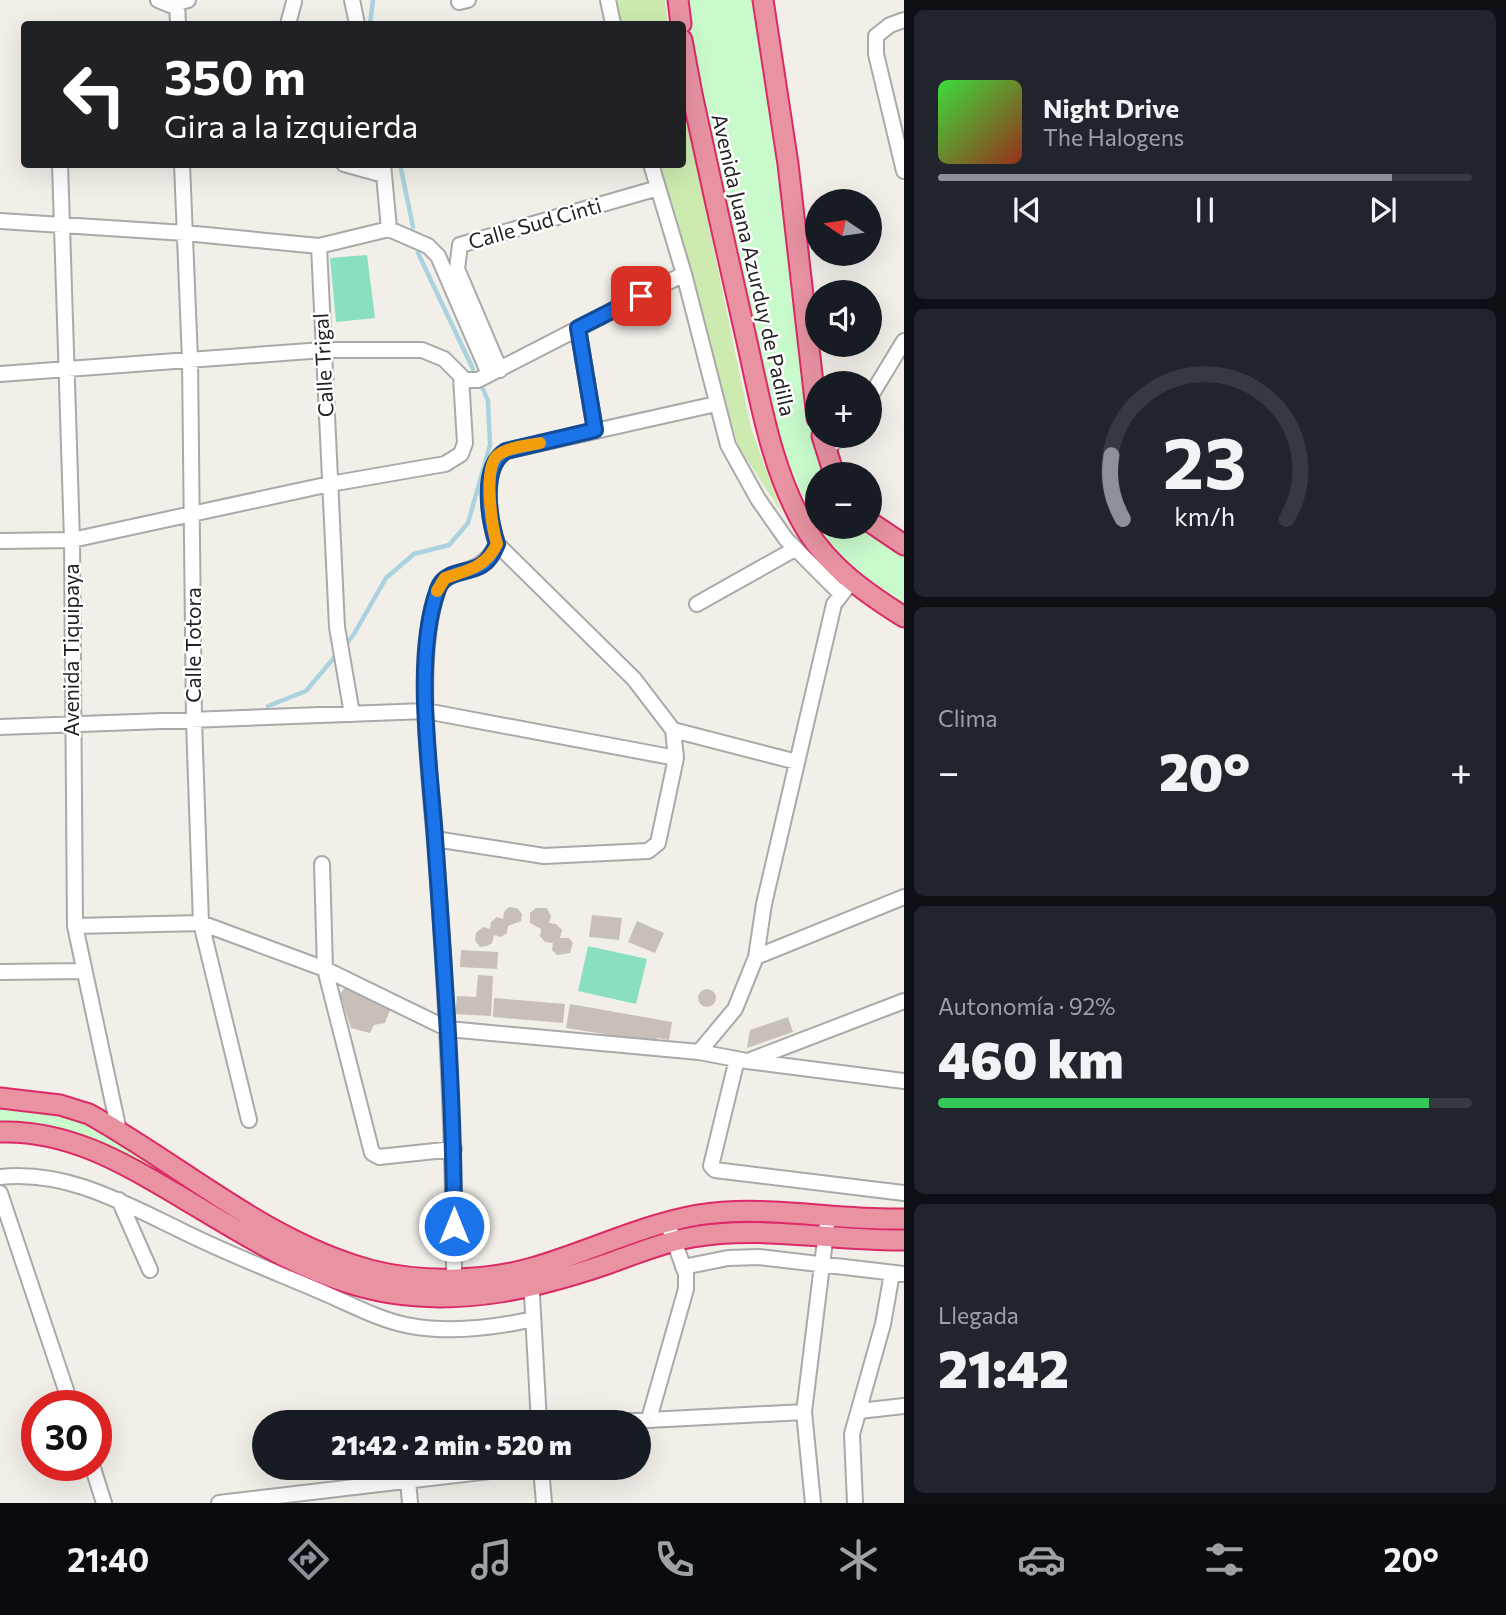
<!DOCTYPE html>
<html lang="es">
<meta charset="utf-8">
<style>
body{margin:0;font-family:Commissioner,sans-serif;background:#20242c;color:#f1f3f6;height:100vh;display:flex;flex-direction:column;font-size:26px;white-space:nowrap}
*{box-sizing:border-box;margin:0}
p{font-size:23px;color:#9ea1a6}
.icon{flex:none;width:38px;height:38px;fill:none;stroke:currentColor;stroke-width:2;stroke-linecap:round;stroke-linejoin:round}
.map{position:relative;flex:1;overflow:hidden}
.details{display:flex;flex-direction:column;gap:10px;padding:10px;background:#0d0f14;width:602px}
.details>*{flex:none}
.hud{position:absolute;left:21px;top:21px;width:665px;height:147px;border-radius:7px;box-shadow:0 7px 28px #0002;background:#202124;color:#fff;overflow:hidden}
.needle{width:46px;rotate:283deg}
.buttons{position:absolute;left:805px;top:189px;display:grid;gap:14px}
.buttons a{display:grid;place-items:center;width:77px;height:77px;border-radius:50%;background:#171b24;box-shadow:0 7px 28px #0002;font-size:35px}
.speed{position:absolute;left:21px;top:1390px;display:flex;gap:14px;font-size:35px;font-weight:700;text-align:center}
.speed>*{display:grid;place-content:center;width:91px;height:91px;border-radius:50%;background:#171b24;box-shadow:0 7px 28px #0002;line-height:1}
.speed .limit{border:10px solid #d22;background:#fff;color:#111}
.pin{position:absolute;display:grid;place-items:center;width:60px;height:60px;color:#fff;margin:-30px;border-radius:14px;box-shadow:0 4px 10px #0006}
.me{position:absolute;width:77px;margin:-38px;rotate:0deg;stroke-linejoin:round;filter:drop-shadow(0 0 5px #0008)}
.turn{display:flex;align-items:center;gap:24px;height:147px;padding:0 28px;font-size:32px}
.turn .icon{width:91px;height:91px;stroke-width:2.5}
.turn b{display:block;font-size:49px;line-height:60px}
.big{font-size:52px;font-weight:800;line-height:1.1}
.details .card{flex:1;display:flex;flex-direction:column;justify-content:center;gap:10px;min-width:0;padding:0 24px;border-radius:10px;background:#20242c}
.details .dial{align-items:center;gap:0}
.dial svg{height:182px;overflow:visible;fill:none;stroke:#363941;stroke-width:7;stroke-linecap:round;text-anchor:middle}
.dial text{fill:#f1f3f6;stroke:none}
.song{display:flex;align-items:center;gap:21px}
.cover{width:84px;height:84px;border-radius:10px;background:linear-gradient(135deg,hsl(120 70% 55%),hsl(10 70% 35%))}
.played{height:7px;border-radius:4px;background:linear-gradient(90deg,#8c9099 85%,#363941 85%)}
.keys{display:flex;justify-content:space-around;direction:ltr}
.heat{display:flex;justify-content:space-between;align-items:center;font-size:38px;direction:ltr}
.charge{height:10px;border-radius:5px;background:linear-gradient(90deg,#34c759 92%,#363941 0)}
.trip{position:absolute;left:252px;top:1410px;width:399px;height:70px;border-radius:35px;background:#171b24;box-shadow:0 7px 28px #0002;font-weight:800;line-height:70px;text-align:center}
.menu{display:flex;height:112px;justify-content:space-around;align-items:center;background:#090b0e;color:#9ea1a6}
.menu .icon{width:49px;height:49px}
.menu .current{color:#8c9099}
.menu b{font-size:32px;color:#f1f3f6}
main{display:flex;flex:1;min-height:0}
.map>svg:first-child{display:block}
.grass{fill:#cdebb0}
.park{fill:#c8facc}
.pitch{fill:#88e0be}
.lines{fill:none;stroke-linecap:round;stroke-linejoin:round}
.stream{stroke:#aad3df;stroke-width:4.5}
.building{fill:#c7bfb8}
.minor-casing{stroke:#a9a9a9;stroke-width:18}
.highway-casing{stroke:#dc2a67;stroke-width:23}
.minor{stroke:#fff;stroke-width:14}
.highway{stroke:#e892a2;stroke-width:19}
.route-casing{stroke:#114b97;stroke-width:18}
.route{stroke:#1a73e8;stroke-width:12}
.slow{stroke:#f59e0b;stroke-width:12}
.labels{text-anchor:middle;stroke-width:5;stroke-linejoin:round;paint-order:stroke}
.street-label{font-size:21px;fill:#222;stroke:#fff}
</style>
<main>
<div class="map">
<svg width="904" height="1503" viewBox="0 0 904 1503">
<rect width="100%" height="100%" fill="#f2efe9"/>
<path class="grass" d="M 614,0 L 665,0 L 668,24 L 619,24 Z
M 683,101 L 751,428 L 782,513 L 739,448 L 655,165 L 682,164 Z"/>
<path class="park" d="M 687,0 L 753,0 L 773,122 L 813,436 L 826,474 L 817,474 L 817,525 L 786,458 L 770,397 L 693,52 Z
M 818,527 L 864,527 L 904,554 L 904,603 L 848,565 Z
M 0,1105 L 47,1110 L 89,1124 L 214,1200 L 210,1206 L 90,1139 L 67,1132 L 0,1124 Z"/>
<path class="pitch" d="M 367,255 L 375,318 L 336,322 L 330,258 Z
M 588,946 L 647,959 L 636,1004 L 578,991 Z"/>
<g class="lines">
<path class="stream" d="M 370,24 L 373,0
M 400,164 L 413,227
M 418,253 L 473,369
M 344,647 L 354,634 L 386,578 L 414,554 L 449,545 L 468,523 L 490,445 L 488,401 L 483,389
M 268,706 L 306,691 L 338,653"/>
</g>
<path class="building" d="M 509,907 L 517,908 L 522,914 L 521,921 L 508,926 L 507,933 L 501,937 L 494,935 L 492,943 L 487,946 L 480,947 L 475,940 L 476,933 L 483,927 L 490,929 L 491,922 L 497,917 L 503,919 L 504,912 Z
M 536,908 L 547,908 L 551,916 L 549,923 L 556,924 L 562,930 L 560,938 L 569,938 L 573,943 L 570,953 L 557,955 L 552,950 L 553,943 L 545,942 L 540,936 L 541,929 L 530,923 L 530,913 Z
M 592,915 L 622,918 L 619,940 L 589,937 Z
M 637,921 L 664,933 L 655,953 L 628,942 Z
M 461,950 L 498,952 L 497,969 L 460,967 Z
M 478,975 L 493,976 L 491,1016 L 455,1014 L 457,996 L 476,997 Z
M 346,986 L 390,1010 L 385,1023 L 374,1025 L 370,1033 L 351,1028 L 340,994 Z
M698 998a9 9 0 1 1 18 0a9 9 0 1 1-18 0Z
M 494,998 L 565,1004 L 563,1023 L 493,1017 Z
M 570,1004 L 672,1022 L 669,1040 L 657,1038 L 656,1042 L 566,1028 Z
M 788,1017 L 793,1032 L 747,1048 L 750,1030 Z"/>
<g class="lines">
<defs>
<path id="minor" d="M 158,0 L 170,5 L 188,0
M 352,0 L 357,24
M 608,0 L 613,24
M 459,2 L 468,0
M 177,3 L 178,24
M 904,20 L 890,25 L 876,36 L 876,54 L 904,171
M 288,24 L 294,2
M 60,164 L 72,540 L 75,926 L 119,1131
M 182,164 L 190,360 L 194,721 L 201,923 L 249,1120
M 344,164 L 384,175
M 651,164 L 684,274 L 728,445 L 758,499 L 786,539 L 841,594
M 0,221 L 185,233 L 319,246 L 389,229 L 383,164
M 389,229 L 428,246 L 438,256 L 489,374
M 319,246 L 337,627 L 352,714
M 578,328 L 595,430
M 500,370 L 457,269 L 460,245 L 658,188
M 0,374 L 323,350 L 422,350 L 444,359 L 465,380 L 478,380 L 684,274
M 870,397 L 904,341
M 826,449 L 842,436
M 0,541 L 72,540 L 330,484 L 445,464 L 461,454 L 465,443 L 461,377
M 697,604 L 795,549
M 0,727 L 426,711 L 676,758
M 673,730 L 797,762
M 435,839 L 544,856 L 648,851 L 658,843 L 676,758 L 673,730 L 634,679 L 497,544 C 489,519 480,467 506,451 L 716,404
M 322,864 L 325,969 L 372,1153 L 379,1157 L 454,1149
M 75,926 L 201,923 L 325,969 L 448,1029 L 699,1052 L 747,1061 L 904,1081
M 756,957 L 904,897
M 0,972 L 83,971
M 699,1052 L 735,1009 L 756,957 L 764,904 L 834,604 L 852,581
M 737,1059 L 711,1166 L 715,1170 L 904,1193
M 748,1061 L 904,1001
M 0,1177 C 64,1170 120,1201 176,1228 C 223,1252 273,1271 322,1292 C 350,1304 381,1321 411,1326 C 451,1333 494,1328 533,1319
M 0,1193 L 71,1405
M 119,1200 L 150,1270
M 683,1267 L 728,1258 L 759,1257 L 904,1274
M 531,1277 L 539,1423
M 454,1278 C 454,1144 447,1012 438,880 C 433,801 412,661 438,589 C 446,566 480,580 497,544
M 859,1411 L 904,1406
M 649,1419 L 686,1289 L 686,1274 L 667,1222
M 590,1423 L 804,1412
M 92,1465 L 104,1503
M 541,1468 L 544,1503
M 408,1481 L 410,1503
M 219,1503 L 515,1468
M 813,1503 L 804,1412 L 828,1216
M 855,1503 L 852,1434 L 883,1324 L 892,1273"/>
<path id="highway" d="M 678,0 L 681,24
M 763,0 L 788,164 L 817,418
M 682,40 L 692,94 C 709,174 727,253 745,333 C 760,398 771,471 806,529 C 830,568 866,593 904,617
M 822,436 L 834,474
M 870,522 L 904,545
M 0,1098 L 60,1105 L 89,1114 C 181,1165 266,1242 370,1270 C 420,1283 482,1282 532,1268 C 588,1252 641,1225 698,1215 C 766,1204 836,1221 904,1219
M 0,1132 C 67,1130 120,1161 176,1194 C 243,1234 312,1280 390,1293 C 466,1305 536,1288 607,1264 C 635,1254 664,1242 693,1237 C 762,1225 834,1241 904,1240"/>
</defs>
<use href="#minor" class="minor-casing"/>
<use href="#highway" class="highway-casing"/>
<use href="#minor" class="minor"/>
<use href="#highway" class="highway"/>
</g>
<g class="lines">
<defs>
<path id="route" d="M 454,1226 C 454,1097 444,967 435,838 C 430,765 413,657 438,589 C 444,570 468,574 482,565 C 490,560 493,552 497,544 C 489,519 480,467 506,451 L 595,430 L 578,328 L 641,296"/>
</defs>
<use href="#route" class="route-casing"/>
<use href="#route" class="route"/>
<path class="slow" d="M 437,591 L 445,578 C 469,570 486,567 497,544 C 492,527 483,470 497,456 C 507,447 527,446 540,443"/>
</g>
<g class="labels">
<g class="street-label">
<text transform="translate(535 224) rotate(-16)" y="7">Calle Sud Cinti</text>
<text transform="translate(753 265) rotate(77)" y="7">Avenida Juana Azurduy de Padilla</text>
<text transform="translate(324 365) rotate(-93)" y="7">Calle Trigal</text>
<text transform="translate(194 645) rotate(-90)" y="7">Calle Totora</text>
<text transform="translate(72 650) rotate(-90)" y="7">Avenida Tiquipaya</text>
</g>
</g>
</svg>
<div class="buttons">
<a><svg class="needle" viewBox="-14 -14 28 28"><path d="M0-13l5 13h-10z" fill="#e53935"/><path d="M0 13l5-13h-10z" fill="#9ea1a6"/></svg></a>
<a><svg class="icon" aria-label="sound" viewBox="0 0 24 24"><path d="M4 9h4l5-4v14l-5-4H4zM17 9q2 3 0 6"/></svg></a>
<a>+</a>
<a>−</a>
</div>
<div class="speed"><div class="limit">30</div></div>
<div class="pin" style="left:641px;top:296px;background:#d93025"><svg class="icon" aria-label="arrive" viewBox="0 0 24 24"><path d="M6 21V4h12l-3 4 3 4H6"/></svg></div>
<svg class="me" style="left:454px;top:1226px" viewBox="-20 -20 40 40"><circle r="17" fill="#1a73e8" stroke="#fff" stroke-width="3"/><path d="M0-11L8 9 0 5-8 9z" fill="#fff"/></svg>
<div class="trip">21:42 · 2 min · 520 m</div>
<div class="hud">
<div class="turn"><svg class="icon" aria-label="left" viewBox="0 0 24 24"><path d="M17 20v-9H6M10 6l-5 5 5 5"/></svg><div><b>350 m</b>Gira a la izquierda</div></div>
</div>
</div>
<section class="details">
<div class="card">
<div class="song"><i class="cover"></i><div><b>Night Drive</b><p>The Halogens</p></div></div>
<div class="played"></div>
<div class="keys"><svg class="icon" aria-label="previous" viewBox="0 0 24 24"><path d="M18 5L8 12l10 7zM5 5v14"/></svg><svg class="icon" aria-label="pause" viewBox="0 0 24 24"><path d="M8 5v14M16 5v14"/></svg><svg class="icon" aria-label="next" viewBox="0 0 24 24"><path d="M6 5l10 7-10 7zM19 5v14"/></svg></div>
</div>
<div class="card dial"><svg viewBox="0 0 100 80">
<path d="M14 69A42 42 0 1 1 86 69"/>
<path d="M14 69A42 42 0 0 1 9 41" stroke="#8c9099"/>
<text x="50" y="56" font-size="32" font-weight="700">23</text>
<text x="50" y="72" font-size="11">km/h</text>
</svg></div>
<div class="card"><p>Clima</p>
<div class="heat"><a>−</a><b class="big">20°</b><a>+</a></div>
</div>
<div class="card"><p>Autonomía · 92%</p><b class="big">460 km</b><div class="charge"></div></div>
<div class="card"><p>Llegada</p><b class="big">21:42</b></div>
</section>
</main>
<nav class="menu">
<b>21:40</b>
<svg class="icon current" aria-label="directions" viewBox="0 0 24 24"><path d="M12 3l9 9-9 9-9-9zM9 14v-3h6M13 9l2 2-2 2"/></svg>
<svg class="icon" aria-label="music" viewBox="0 0 24 24"><path d="M9 18V5l10-2v13"/><circle cx="6" cy="18" r="3"/><circle cx="16" cy="16" r="3"/></svg>
<svg class="icon" aria-label="phone" viewBox="0 0 24 24"><path d="M5 4h4l2 5-3 2q2 4 5 5l2-3 5 2v4C11 20 4 13 5 4z"/></svg>
<svg class="icon" aria-label="climate" viewBox="0 0 24 24"><path d="M12 3v18M4 7l16 10M4 17L20 7"/></svg>
<svg class="icon" aria-label="car" viewBox="0 0 24 24"><path d="M5 17H2v-5l4-1 3-4h7l3 4 3 1v5h-3M9 17h6M6 11h13"/><circle cx="7" cy="17" r="2"/><circle cx="17" cy="17" r="2"/></svg>
<svg class="icon" aria-label="filters" viewBox="0 0 24 24"><path d="M4 7h16M4 17h16"/><circle cx="9" cy="7" r="2"/><circle cx="15" cy="17" r="2"/></svg>
<b>20°</b>
</nav>
